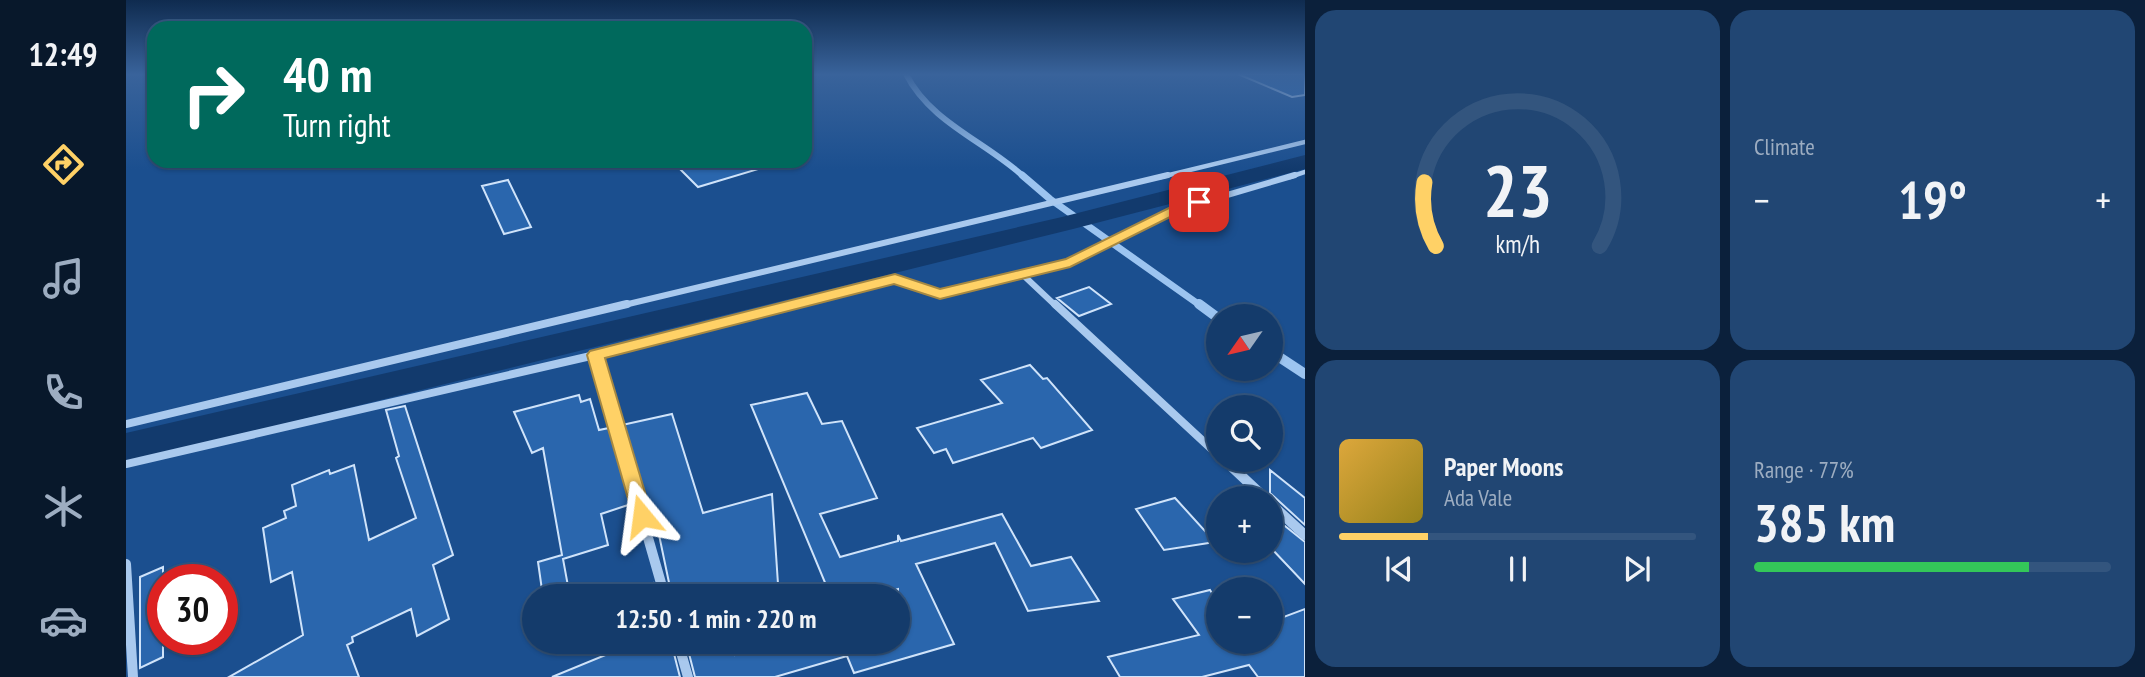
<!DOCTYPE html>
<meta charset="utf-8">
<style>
body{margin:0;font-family:"PT Sans Narrow",sans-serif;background:#214673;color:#f1f3f6;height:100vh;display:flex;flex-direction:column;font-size:26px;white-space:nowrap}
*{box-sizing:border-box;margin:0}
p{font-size:23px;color:#9dadc1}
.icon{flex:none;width:38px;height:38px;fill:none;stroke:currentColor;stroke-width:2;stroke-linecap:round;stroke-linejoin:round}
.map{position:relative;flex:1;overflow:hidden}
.drawer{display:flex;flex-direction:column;gap:10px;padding:10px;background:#0b203b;width:840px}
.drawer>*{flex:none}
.hud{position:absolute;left:21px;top:21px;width:665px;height:147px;border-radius:21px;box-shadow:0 2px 5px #0004,0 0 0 2px #33557e;background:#00695c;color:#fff;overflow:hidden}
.needle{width:46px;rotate:236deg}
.controls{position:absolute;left:1080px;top:304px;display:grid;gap:14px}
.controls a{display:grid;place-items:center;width:77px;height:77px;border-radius:50%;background:#143b6b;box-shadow:0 2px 5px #0004,0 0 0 2px #33557e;font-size:35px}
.speed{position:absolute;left:21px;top:564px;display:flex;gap:14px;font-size:35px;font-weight:700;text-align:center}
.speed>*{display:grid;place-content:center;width:91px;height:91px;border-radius:50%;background:#143b6b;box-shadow:0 2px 5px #0004,0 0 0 2px #33557e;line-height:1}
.speed .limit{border:10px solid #d22;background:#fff;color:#111}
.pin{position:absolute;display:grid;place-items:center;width:60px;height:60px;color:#fff;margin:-30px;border-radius:14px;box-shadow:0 4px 10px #0006}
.me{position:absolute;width:77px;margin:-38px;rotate:344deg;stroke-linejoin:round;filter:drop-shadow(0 0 5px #0008)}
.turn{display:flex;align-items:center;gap:24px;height:147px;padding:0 21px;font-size:32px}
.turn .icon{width:91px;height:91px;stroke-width:2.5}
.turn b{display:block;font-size:49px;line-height:60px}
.big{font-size:52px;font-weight:700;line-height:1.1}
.drawer .widget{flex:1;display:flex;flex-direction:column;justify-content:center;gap:10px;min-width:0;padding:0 24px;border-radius:21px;background:#214673}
.drawer .dial{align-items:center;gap:0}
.dial svg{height:182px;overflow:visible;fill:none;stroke:#33557e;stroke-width:7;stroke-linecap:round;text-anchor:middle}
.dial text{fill:#f1f3f6;stroke:none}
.song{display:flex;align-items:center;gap:21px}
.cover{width:84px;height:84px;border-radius:10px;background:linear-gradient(135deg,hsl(40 70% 55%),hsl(50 70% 35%))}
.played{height:7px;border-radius:4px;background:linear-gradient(90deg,#ffd166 25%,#33557e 25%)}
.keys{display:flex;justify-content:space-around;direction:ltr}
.heat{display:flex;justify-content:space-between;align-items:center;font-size:38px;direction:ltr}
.charge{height:10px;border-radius:5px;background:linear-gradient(90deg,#34c759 77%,#33557e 0)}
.drawer .tiles{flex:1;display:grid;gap:10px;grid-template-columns:repeat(2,1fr)}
.trip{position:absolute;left:396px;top:584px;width:388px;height:70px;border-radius:35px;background:#143b6b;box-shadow:0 2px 5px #0004,0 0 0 2px #33557e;font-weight:700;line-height:70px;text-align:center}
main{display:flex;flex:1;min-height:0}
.tab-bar{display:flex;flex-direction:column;width:126px;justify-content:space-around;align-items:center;background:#08182b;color:#9dadc1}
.tab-bar .icon{width:49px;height:49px}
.tab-bar .selected{color:#ffd166}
.tab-bar b{font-size:32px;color:#f1f3f6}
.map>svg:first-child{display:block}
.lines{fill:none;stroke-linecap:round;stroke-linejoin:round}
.stream-far2{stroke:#9cc4f0;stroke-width:6}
.stream-far1{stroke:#9cc4f0;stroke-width:7}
.stream{stroke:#9cc4f0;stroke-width:10}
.canal{fill:#123a6d;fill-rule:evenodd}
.building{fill:#2a66ad;stroke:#cfe3fa;stroke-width:2}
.street-far3{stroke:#a9c9ee;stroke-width:4.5}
.street-far2{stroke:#a9c9ee;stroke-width:6}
.street-far1{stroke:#a9c9ee;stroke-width:8}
.street{stroke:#a9c9ee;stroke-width:10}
.route{fill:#ffd166;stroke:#a68842;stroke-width:2}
</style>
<main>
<nav class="tab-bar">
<b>12:49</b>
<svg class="icon selected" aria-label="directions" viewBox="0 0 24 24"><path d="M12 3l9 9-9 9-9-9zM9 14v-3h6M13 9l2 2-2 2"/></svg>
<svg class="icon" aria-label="music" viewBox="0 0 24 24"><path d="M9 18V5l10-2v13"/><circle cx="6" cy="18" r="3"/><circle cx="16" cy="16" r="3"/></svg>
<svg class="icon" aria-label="phone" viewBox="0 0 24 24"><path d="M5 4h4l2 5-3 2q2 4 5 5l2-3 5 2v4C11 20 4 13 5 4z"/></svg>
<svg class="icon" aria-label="climate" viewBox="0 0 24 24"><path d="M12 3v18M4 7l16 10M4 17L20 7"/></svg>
<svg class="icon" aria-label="car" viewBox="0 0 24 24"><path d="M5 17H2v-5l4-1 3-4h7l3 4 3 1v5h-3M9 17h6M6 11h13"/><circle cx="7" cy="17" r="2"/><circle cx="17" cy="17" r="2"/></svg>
</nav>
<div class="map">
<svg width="1179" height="677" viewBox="0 0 1179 677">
<rect width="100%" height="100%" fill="#1b4f8f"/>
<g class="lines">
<path class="stream-far2" d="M 780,74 C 805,123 859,141 898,177"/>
<path class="stream-far1" d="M 896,175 L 924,199 L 1075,306"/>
<path class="stream" d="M 1073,304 L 1092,318
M 1144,351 L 1179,374"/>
<path class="canal" d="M 1179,155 L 1179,169 L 947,229 L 0,463 L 0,433 L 936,217 Z"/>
</g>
<path class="building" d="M 1112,74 L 1179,74 L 1179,95 L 1166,97 Z
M 546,161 L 638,161 L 639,167 L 572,187 Z
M 382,180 L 405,227 L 378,234 L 356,186 Z
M 963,287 L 985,304 L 953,316 L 931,298 Z
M 904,365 L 917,379 L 921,378 L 966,430 L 915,448 L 907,438 L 827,463 L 820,449 L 808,453 L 791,428 L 876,403 L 855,380 Z
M 681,393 L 696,424 L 716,421 L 751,498 L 694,514 L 714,557 L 772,541 L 772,535 L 775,541 L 876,514 L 905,566 L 945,557 L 973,601 L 902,611 L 869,543 L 790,564 L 828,644 L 728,673 L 721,656 L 649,677 L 569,677 L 560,642 L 605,642 L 609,655 L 654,642 L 772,642 L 772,589 L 743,597 L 705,597 L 625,405 Z
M 453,395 L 455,402 L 464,399 L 473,430 L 483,428 L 505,504 L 475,514 L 482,545 L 437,559 L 444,597 L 417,597 L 412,562 L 436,555 L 417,448 L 406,453 L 388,412 Z
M 279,406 L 327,555 L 307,565 L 323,619 L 291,636 L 285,609 L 226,637 L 227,642 L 221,645 L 233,677 L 103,677 L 177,635 L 166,572 L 145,582 L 137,528 L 160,518 L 158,511 L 170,506 L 166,485 L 203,470 L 204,474 L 228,465 L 243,540 L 290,518 L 270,458 L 273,456 L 260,410 Z
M 546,414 L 577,513 L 646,494 L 652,584 L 588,584 L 592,597 L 546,597 L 532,530 L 528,531 L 496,425 Z
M 1144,470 L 1179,498 L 1179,525 L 1144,493 Z
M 1049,498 L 1089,542 L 1038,550 L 1010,509 Z
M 1144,514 L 1179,542 L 1179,584 L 1144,547 Z
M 37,567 L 37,657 L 14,668 L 14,577 Z
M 527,583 L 531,597 L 501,597 L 500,592 Z
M 1084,590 L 1092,602 L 1092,642 L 1144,642 L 1144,622 L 1179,609 L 1179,677 L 1132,677 L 1123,665 L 1076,677 L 994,677 L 982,657 L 1073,635 L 1047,599 Z
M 511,642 L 545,642 L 554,677 L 426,677 Z"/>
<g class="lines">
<path class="street-far3" d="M 1035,177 L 1179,142
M 1164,177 L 1179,172"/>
<path class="street-far2" d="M 896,274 L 930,306
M 494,306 L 1042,175
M 663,306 L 769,279 L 814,294 L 944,262 L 1050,210 L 1169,175"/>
<path class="street-far1" d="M 929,304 L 1092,455
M 469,355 L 502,470
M 0,424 L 501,304
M 1098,460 L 1109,470
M 0,464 L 469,355 L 670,304"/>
<path class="street" d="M 502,468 L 539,597
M 1107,468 L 1140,499
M 1144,503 L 1179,535
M 0,564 L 7,677
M 552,642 L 562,677"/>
</g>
<linearGradient id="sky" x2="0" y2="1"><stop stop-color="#0f2b4f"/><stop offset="0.44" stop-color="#39639b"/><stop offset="1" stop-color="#39639b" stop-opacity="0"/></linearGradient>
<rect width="1179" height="169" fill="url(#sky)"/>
<path class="route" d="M 1073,199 L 1078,200 L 1078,205 L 1054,212 L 944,267 L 814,299 L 768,284 L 479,358 L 526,516 L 523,523 L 516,525 L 509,523 L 461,355 L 464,351 L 769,274 L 814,289 L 940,259 L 1045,207 Z"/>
</svg>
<div class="controls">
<a><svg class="needle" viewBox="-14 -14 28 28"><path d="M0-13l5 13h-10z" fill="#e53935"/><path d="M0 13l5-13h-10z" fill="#9dadc1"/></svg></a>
<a><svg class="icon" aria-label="search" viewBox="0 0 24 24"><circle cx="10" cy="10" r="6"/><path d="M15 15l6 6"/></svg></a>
<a>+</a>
<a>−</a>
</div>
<div class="speed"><div class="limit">30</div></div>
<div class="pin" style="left:1073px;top:202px;background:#d93025"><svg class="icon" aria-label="arrive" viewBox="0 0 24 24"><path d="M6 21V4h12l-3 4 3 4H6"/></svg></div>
<svg class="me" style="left:516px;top:516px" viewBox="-20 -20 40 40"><path d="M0-17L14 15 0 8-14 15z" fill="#ffd166" stroke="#fff" stroke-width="4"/></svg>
<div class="trip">12:50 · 1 min · 220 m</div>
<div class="hud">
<div class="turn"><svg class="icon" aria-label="right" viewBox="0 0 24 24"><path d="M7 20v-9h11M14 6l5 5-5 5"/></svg><div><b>40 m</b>Turn right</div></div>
</div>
</div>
<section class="drawer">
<div class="tiles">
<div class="widget dial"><svg viewBox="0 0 100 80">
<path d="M14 69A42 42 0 1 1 86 69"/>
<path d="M14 69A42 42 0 0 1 9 41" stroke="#ffd166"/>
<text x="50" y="56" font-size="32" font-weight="700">23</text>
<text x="50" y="72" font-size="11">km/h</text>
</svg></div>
<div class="widget"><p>Climate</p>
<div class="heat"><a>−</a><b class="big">19°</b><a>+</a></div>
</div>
<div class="widget">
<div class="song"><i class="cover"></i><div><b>Paper Moons</b><p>Ada Vale</p></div></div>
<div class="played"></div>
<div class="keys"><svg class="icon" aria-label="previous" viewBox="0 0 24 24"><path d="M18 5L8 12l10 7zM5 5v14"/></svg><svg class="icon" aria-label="pause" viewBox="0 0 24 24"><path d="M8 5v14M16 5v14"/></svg><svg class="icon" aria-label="next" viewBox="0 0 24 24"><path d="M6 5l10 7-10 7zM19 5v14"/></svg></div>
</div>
<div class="widget"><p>Range · 77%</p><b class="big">385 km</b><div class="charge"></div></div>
</div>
</section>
</main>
